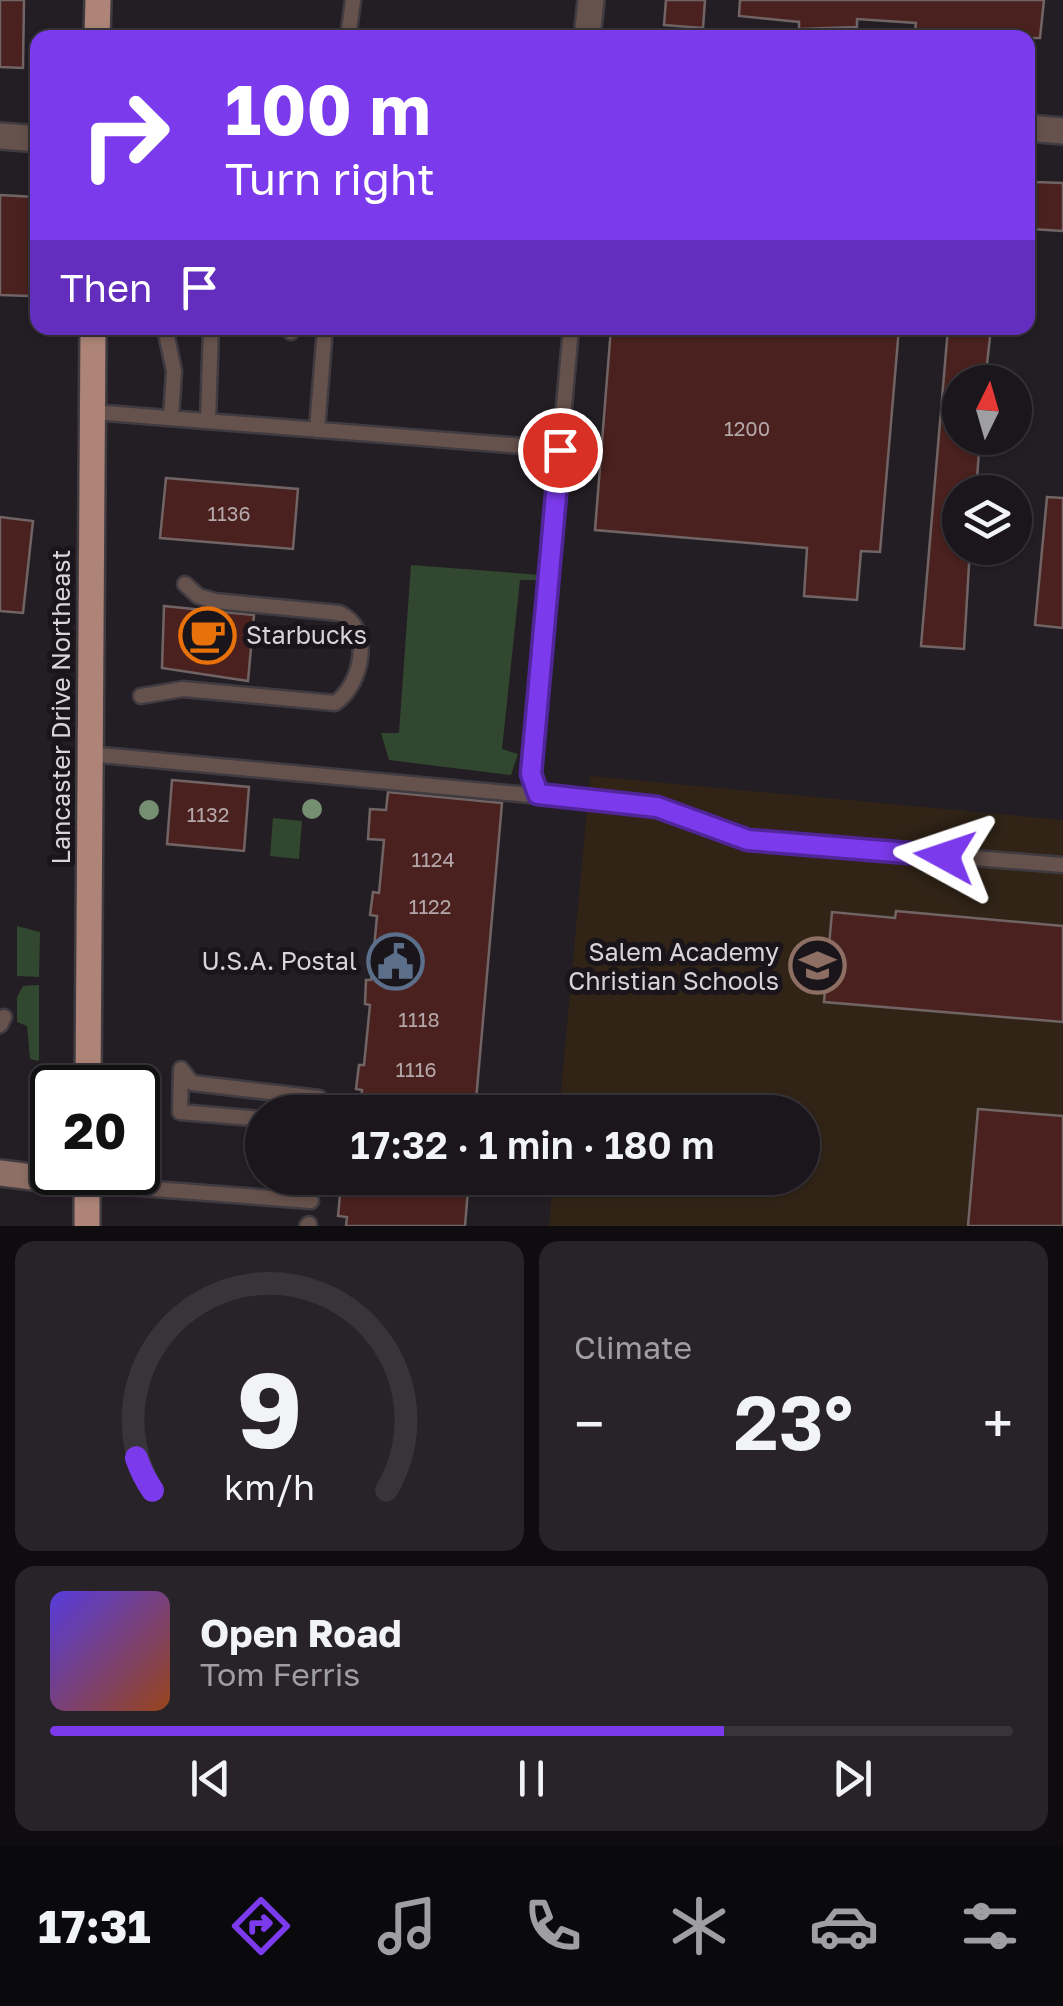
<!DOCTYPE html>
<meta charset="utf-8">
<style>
body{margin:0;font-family:"Golos Text",sans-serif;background:#272328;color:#f1f3f6;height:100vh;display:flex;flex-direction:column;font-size:38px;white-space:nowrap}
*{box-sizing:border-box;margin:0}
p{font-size:32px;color:#9f9fa3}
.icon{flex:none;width:55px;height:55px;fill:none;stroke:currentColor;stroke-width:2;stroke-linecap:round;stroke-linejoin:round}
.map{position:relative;height:1226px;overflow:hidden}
.panel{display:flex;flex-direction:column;gap:15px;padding:15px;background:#0e0c0f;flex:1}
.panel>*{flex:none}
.hud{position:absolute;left:30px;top:30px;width:1005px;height:305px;border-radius:20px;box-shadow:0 2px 8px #0004,0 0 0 2px #38353a;background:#7c3aed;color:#fff;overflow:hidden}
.needle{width:65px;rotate:5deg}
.buttons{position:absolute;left:942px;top:365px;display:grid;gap:20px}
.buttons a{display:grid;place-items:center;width:90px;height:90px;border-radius:50%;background:#1a161b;box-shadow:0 2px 8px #0004,0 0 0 2px #38353a;font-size:50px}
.speed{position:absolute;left:30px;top:1065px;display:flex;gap:20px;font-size:50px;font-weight:700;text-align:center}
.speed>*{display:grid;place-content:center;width:130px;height:130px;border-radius:50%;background:#1a161b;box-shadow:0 2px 8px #0004,0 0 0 2px #38353a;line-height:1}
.speed .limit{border:5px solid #111;border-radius:15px;background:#fff;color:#111}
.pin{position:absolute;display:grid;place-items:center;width:85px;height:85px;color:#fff;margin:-42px;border:5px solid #fff;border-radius:50%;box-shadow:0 2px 10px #0007}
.me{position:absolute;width:110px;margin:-55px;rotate:275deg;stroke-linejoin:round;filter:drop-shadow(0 0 8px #0008)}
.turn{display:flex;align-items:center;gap:35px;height:210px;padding:0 30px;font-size:45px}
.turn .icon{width:130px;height:130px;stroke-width:2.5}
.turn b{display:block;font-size:70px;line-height:85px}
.then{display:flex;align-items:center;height:95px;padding:0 30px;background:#0003;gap:20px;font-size:38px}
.big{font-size:75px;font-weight:600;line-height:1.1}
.panel .widget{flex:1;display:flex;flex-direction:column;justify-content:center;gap:15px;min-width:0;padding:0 35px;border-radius:20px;background:#272328}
.panel .dial{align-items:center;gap:0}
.dial svg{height:260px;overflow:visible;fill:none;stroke:#38353a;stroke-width:7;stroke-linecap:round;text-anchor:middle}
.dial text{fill:#f1f3f6;stroke:none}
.song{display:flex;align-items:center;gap:30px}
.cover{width:120px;height:120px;border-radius:15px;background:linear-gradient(135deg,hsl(250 70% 55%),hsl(20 70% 35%))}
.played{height:10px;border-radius:5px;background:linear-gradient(90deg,#7c3aed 70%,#38353a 70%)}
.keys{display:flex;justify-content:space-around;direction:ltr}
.heat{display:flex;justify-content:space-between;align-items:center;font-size:55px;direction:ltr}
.panel .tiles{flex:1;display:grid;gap:15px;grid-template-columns:1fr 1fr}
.widget:last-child{grid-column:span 2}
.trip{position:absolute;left:245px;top:1095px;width:575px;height:100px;border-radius:50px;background:#1a161b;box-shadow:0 2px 8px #0004,0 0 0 2px #38353a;font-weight:600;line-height:100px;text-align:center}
.dock{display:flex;height:160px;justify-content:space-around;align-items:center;background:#0a090b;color:#9f9fa3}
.dock .icon{width:70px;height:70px}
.dock .current{color:#7c3aed}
.dock b{font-size:45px;color:#f1f3f6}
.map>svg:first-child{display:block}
.education{fill:#312417}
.green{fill:#32472f}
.building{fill:#4a211e;stroke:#706564;stroke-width:2.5}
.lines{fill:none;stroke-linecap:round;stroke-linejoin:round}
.lane-casing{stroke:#403b41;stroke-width:19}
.street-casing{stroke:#403b41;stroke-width:30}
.secondary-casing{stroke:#403b41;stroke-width:30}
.primary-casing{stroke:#403b41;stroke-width:30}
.lane{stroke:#66524c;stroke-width:14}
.street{stroke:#66524c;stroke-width:25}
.secondary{stroke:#8e6f65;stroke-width:25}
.primary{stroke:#ad8477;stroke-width:25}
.tree{fill:#768f72}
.route-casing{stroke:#51269a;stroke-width:25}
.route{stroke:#7c3aed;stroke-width:18}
.labels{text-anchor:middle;stroke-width:10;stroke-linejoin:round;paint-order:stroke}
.number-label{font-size:20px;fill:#b4a7aa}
.poi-label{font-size:25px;fill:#d8d4d8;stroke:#1a151a;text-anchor:end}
.street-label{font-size:25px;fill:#d8d4d8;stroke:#1a151a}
</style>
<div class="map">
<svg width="1063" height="1226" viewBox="0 0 1063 1226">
<rect width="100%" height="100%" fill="#231e24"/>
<path class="education" d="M 590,776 L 1063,820 L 1063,1226 L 549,1226 L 553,1178 L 802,1178 L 802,1112 L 559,1112 Z"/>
<path class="green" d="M 411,565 L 541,575 L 541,580 L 520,580 L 502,749 L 518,754 L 511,775 L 389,760 L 381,733 L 399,733 Z
M 273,818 L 302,821 L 299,859 L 270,856 Z
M 17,926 L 40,932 L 39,977 L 17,976 Z
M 39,985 L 39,1061 L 30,1059 L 27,1026 L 17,1022 L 17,997 L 23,986 Z"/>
<path class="building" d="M 0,0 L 24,0 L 23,68 L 0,67 Z
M 666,0 L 705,0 L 703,28 L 664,25 Z
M 740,0 L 1044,0 L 1040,38 L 947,38 L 947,33 L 915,31 L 916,23 L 857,19 L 857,27 L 799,29 L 799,22 L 739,16 Z
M 1035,182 L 1063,183 L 1063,231 L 1032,229 Z
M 0,195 L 35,197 L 29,296 L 0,295 Z
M 611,328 L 899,328 L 880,552 L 861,551 L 857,600 L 804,596 L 807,548 L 595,530 Z
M 948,328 L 991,328 L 985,382 L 960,382 L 960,438 L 980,438 L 976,492 L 960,492 L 960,548 L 970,548 L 964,649 L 921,646 Z
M 166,478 L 298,489 L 293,549 L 160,538 Z
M 1047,497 L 1063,498 L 1063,628 L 1035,625 Z
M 0,517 L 33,521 L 23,613 L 0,611 Z
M 164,606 L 254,615 L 248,681 L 162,668 Z
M 172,780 L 249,787 L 244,851 L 167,844 Z
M 388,792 L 502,803 L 475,1112 L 360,1112 L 362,1090 L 356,1089 L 359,1065 L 364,1065 L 370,1005 L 365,1004 L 366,980 L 371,980 L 377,916 L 370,915 L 373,892 L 379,893 L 384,840 L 368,839 L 370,809 L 386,810 Z
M 896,911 L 1063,926 L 1063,1022 L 824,1002 L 832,912 L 895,918 Z
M 978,1109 L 1063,1116 L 1063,1226 L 968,1226 Z
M 351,1178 L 469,1178 L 465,1226 L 346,1226 L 347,1217 L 338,1216 L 340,1195 L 350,1196 Z"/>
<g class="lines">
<defs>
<path id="lane" d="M 348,38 L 353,0
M 165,328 L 174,371 L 171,418
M 290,328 L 291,332
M 93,412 L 560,449
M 208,421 L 211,328
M 317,430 L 325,328
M 141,696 L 183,689 L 335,703 C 362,685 374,628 339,613 L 215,601 L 198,596 L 185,584
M 90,754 L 657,807 L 748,840 L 1063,865
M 538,794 L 531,774 L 571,328
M 0,1025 L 4,1017
M 181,1069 L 192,1083 L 319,1098
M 181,1069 L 180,1112 L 262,1119
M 87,1184 L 311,1201
M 307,1226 L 309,1224"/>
<path id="street" d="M 587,38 L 591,0
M 1028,128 L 1063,131
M 0,136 L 38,139"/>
<path id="secondary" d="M 0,1173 L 87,1184"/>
<path id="primary" d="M 97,38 L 98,0
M 88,1088 L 93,328
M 87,1226 L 87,1172"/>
</defs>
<use href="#lane" class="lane-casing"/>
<use href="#street" class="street-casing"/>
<use href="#secondary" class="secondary-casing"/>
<use href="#primary" class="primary-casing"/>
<use href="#lane" class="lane"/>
<use href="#street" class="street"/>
<use href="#secondary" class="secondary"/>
<use href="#primary" class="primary"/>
</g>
<g class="tree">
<circle cx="312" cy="809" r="10"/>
<circle cx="149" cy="810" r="10"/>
</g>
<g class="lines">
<defs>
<path id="route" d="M 560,450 L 531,774 L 538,794 L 657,807 L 748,840 L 945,856"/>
</defs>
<use href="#route" class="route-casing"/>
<use href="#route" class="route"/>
</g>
<defs>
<symbol id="cafe-ring" viewBox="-11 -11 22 22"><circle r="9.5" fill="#1a151a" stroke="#e8710a" stroke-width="1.5"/><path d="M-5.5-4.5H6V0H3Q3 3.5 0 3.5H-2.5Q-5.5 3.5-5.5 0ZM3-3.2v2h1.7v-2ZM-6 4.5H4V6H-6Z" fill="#e8710a"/></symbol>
<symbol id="civic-ring" viewBox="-11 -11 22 22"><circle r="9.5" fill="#1a151a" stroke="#5c6f8a" stroke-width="1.5"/><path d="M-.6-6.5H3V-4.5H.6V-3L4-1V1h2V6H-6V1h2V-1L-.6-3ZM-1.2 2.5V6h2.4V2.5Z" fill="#5c6f8a"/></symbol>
<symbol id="school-ring" viewBox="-11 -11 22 22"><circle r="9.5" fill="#1a151a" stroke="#8d6e63" stroke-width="1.5"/><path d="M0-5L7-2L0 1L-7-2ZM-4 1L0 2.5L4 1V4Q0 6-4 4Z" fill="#8d6e63"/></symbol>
</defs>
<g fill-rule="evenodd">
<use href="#cafe-ring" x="176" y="604" width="63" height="63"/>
<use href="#civic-ring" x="364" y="930" width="63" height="63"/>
<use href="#school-ring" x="786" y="934" width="63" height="63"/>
</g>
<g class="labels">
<g class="number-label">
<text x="747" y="436">1200</text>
<text x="229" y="521">1136</text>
<text x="208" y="822">1132</text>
<text x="433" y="867">1124</text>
<text x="430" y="914">1122</text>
<text x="419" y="1027">1118</text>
<text x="416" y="1077">1116</text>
</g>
<g class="poi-label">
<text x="246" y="644" text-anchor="start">Starbucks</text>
<text x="779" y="961">Salem Academy<tspan x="779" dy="29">Christian Schools</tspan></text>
<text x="357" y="970">U.S.A. Postal</text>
</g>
<g class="street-label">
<text transform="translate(61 707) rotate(-90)" y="9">Lancaster Drive Northeast</text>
</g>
</g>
</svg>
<div class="buttons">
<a><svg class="needle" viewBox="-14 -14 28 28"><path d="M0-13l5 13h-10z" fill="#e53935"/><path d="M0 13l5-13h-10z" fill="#9f9fa3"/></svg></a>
<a><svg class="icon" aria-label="layers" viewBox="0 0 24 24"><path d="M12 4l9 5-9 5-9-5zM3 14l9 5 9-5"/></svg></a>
</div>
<div class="speed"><div class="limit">20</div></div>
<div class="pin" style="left:560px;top:450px;background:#d93025"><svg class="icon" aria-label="arrive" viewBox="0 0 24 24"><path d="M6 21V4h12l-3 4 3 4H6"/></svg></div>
<svg class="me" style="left:945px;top:856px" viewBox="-20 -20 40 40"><path d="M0-17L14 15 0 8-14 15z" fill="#7c3aed" stroke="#fff" stroke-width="4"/></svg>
<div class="trip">17:32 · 1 min · 180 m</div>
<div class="hud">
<div class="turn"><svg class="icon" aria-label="right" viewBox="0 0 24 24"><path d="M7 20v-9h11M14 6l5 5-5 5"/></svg><div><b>100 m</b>Turn right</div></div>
<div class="then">Then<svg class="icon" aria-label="arrive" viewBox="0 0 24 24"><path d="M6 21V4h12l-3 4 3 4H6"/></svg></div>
</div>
</div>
<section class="panel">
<div class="tiles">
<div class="widget dial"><svg viewBox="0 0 100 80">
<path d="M14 69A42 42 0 1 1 86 69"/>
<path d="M14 69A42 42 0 0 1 9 59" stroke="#7c3aed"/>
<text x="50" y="56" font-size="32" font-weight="700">9</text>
<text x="50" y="72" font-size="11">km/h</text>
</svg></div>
<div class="widget"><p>Climate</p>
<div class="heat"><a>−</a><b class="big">23°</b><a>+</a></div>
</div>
<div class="widget">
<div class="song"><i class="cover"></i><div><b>Open Road</b><p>Tom Ferris</p></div></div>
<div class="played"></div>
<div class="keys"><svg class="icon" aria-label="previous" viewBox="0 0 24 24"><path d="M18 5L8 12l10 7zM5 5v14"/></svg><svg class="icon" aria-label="pause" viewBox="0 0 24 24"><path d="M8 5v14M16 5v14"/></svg><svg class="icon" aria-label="next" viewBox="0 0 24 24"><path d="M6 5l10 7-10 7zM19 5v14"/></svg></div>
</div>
</div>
</section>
<nav class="dock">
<b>17:31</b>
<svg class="icon current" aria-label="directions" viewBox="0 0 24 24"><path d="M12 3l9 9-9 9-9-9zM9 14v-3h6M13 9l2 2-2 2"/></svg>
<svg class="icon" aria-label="music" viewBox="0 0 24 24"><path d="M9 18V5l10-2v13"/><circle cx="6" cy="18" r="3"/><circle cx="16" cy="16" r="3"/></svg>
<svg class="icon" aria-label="phone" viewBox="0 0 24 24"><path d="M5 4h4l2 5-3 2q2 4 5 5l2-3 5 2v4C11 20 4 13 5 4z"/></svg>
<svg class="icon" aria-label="climate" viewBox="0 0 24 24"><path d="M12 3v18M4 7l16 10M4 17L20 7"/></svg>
<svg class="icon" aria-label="car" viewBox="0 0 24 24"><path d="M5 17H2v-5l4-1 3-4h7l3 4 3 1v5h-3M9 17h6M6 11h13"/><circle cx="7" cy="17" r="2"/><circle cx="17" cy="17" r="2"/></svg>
<svg class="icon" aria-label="filters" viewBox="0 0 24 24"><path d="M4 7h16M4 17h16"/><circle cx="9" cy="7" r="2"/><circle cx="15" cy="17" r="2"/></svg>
</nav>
